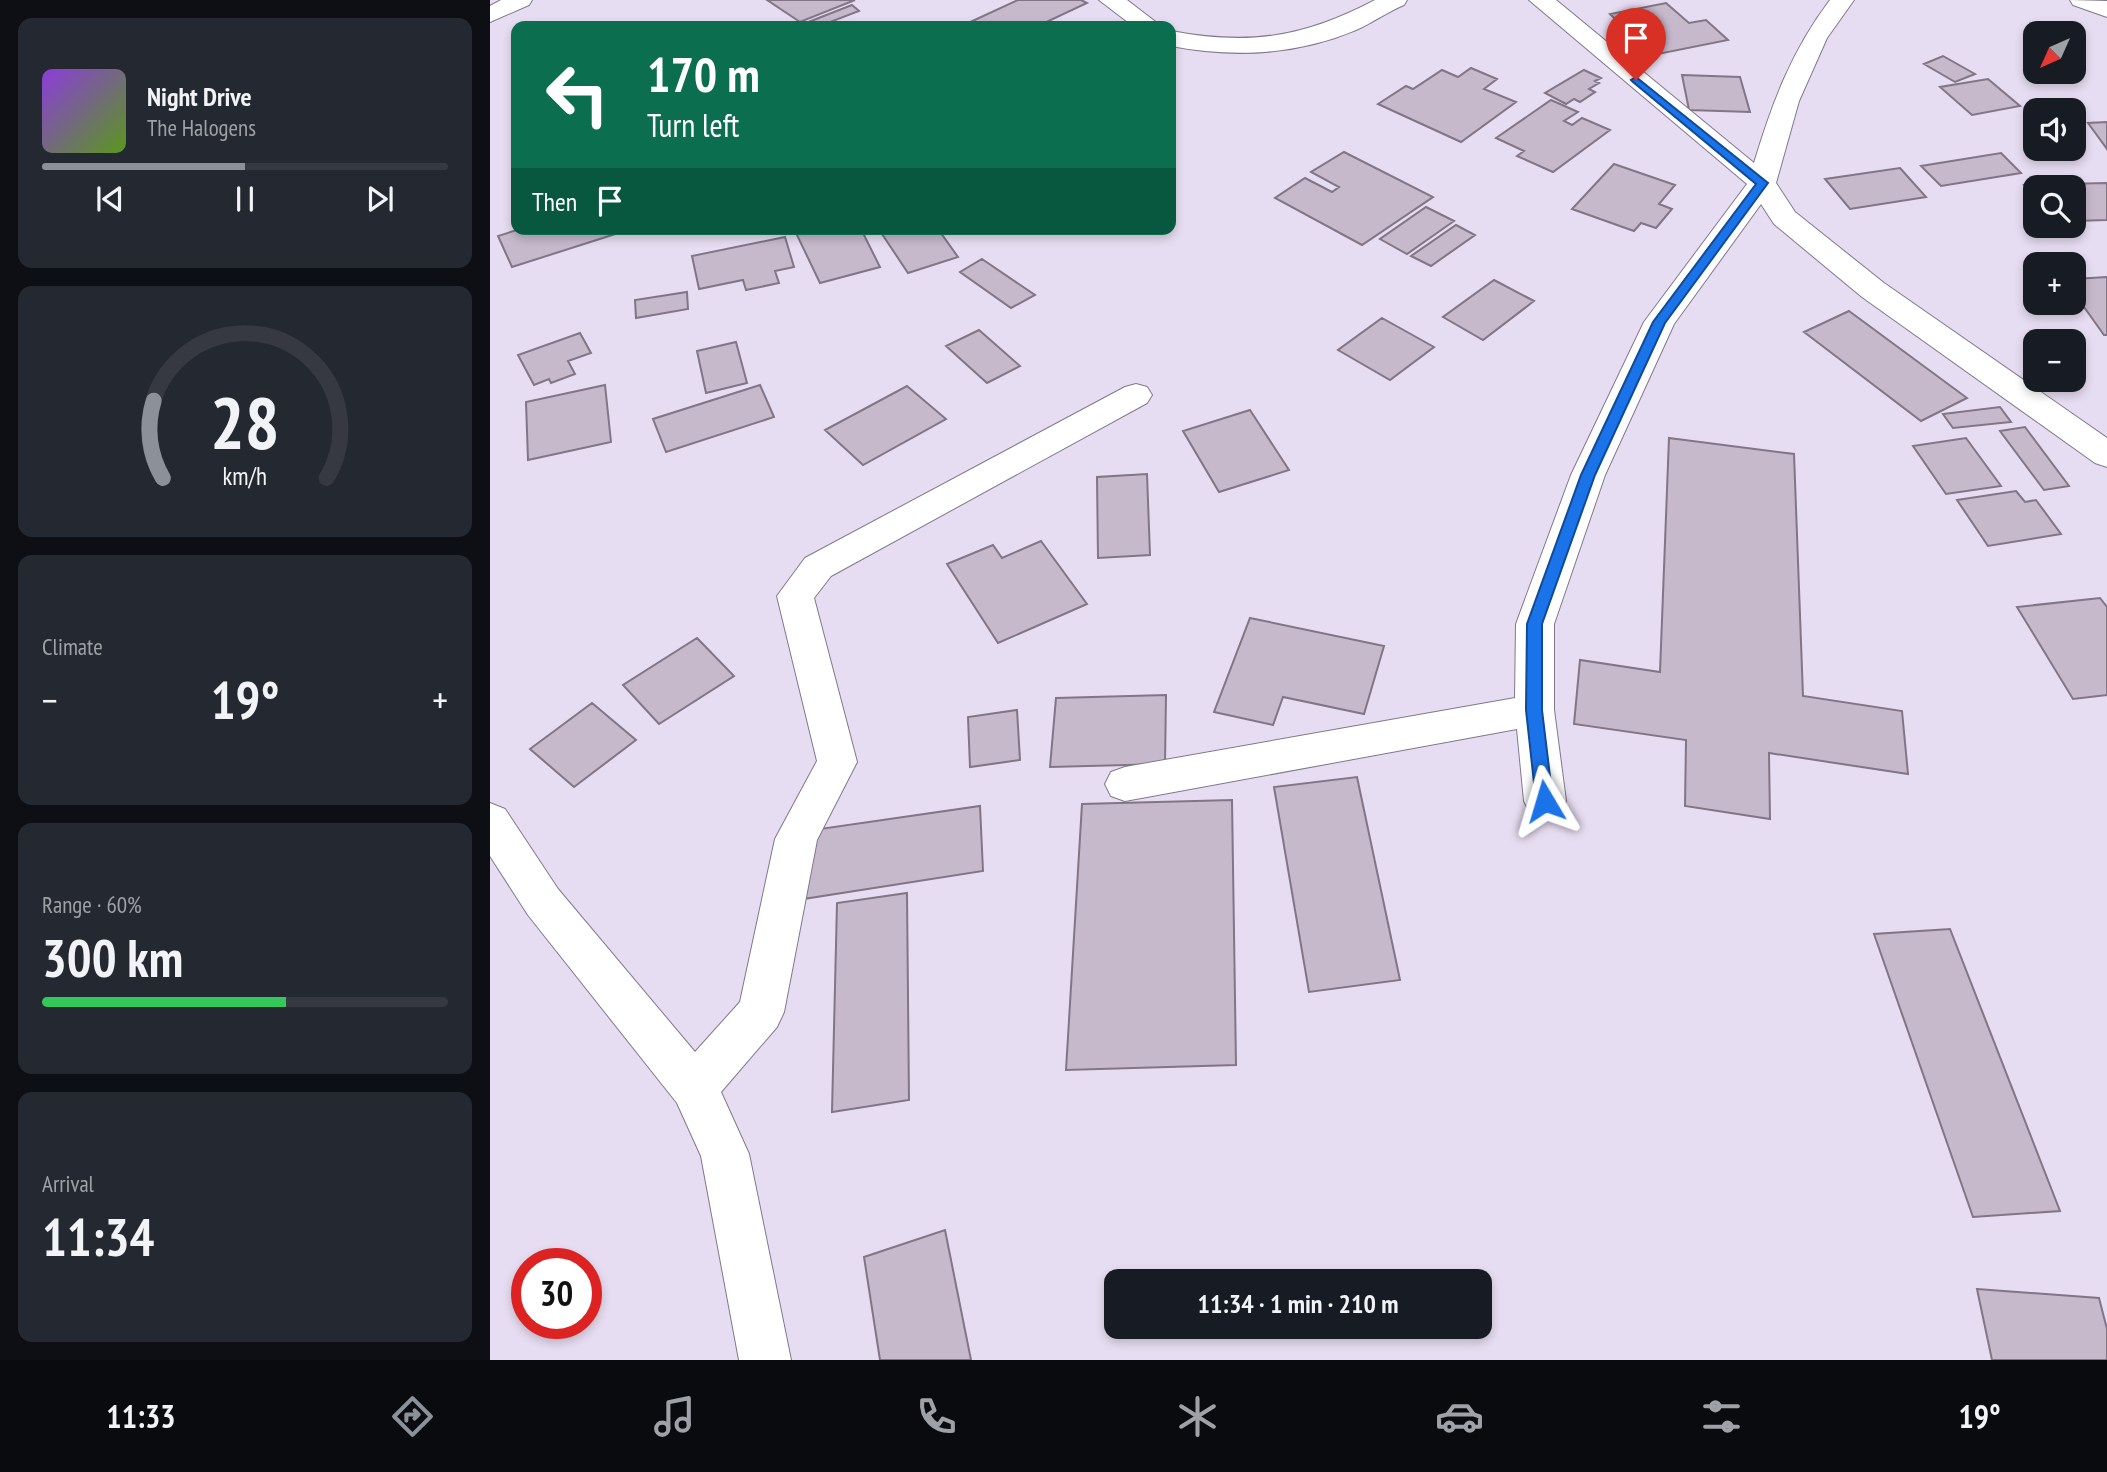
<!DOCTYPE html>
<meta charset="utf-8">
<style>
body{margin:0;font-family:"PT Sans Narrow",sans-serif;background:#242831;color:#f1f3f6;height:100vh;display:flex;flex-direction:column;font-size:26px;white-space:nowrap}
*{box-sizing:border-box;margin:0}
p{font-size:23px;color:#9ea1a6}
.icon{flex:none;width:38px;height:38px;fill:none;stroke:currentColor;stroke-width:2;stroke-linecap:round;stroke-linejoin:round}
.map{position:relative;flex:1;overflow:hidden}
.drawer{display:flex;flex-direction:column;gap:18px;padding:18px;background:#0d0f14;width:490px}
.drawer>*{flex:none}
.guide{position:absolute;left:21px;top:21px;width:665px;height:214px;border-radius:14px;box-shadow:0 4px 10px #0003;background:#0b6e4f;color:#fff;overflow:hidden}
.needle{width:46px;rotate:225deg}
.controls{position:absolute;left:1533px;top:21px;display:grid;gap:14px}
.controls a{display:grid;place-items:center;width:63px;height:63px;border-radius:14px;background:#171b24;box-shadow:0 4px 10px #0003;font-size:35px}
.speed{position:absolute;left:21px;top:1248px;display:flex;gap:14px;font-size:35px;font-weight:700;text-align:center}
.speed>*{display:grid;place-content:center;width:91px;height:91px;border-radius:50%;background:#171b24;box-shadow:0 4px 10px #0003;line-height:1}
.speed .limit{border:10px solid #d22;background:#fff;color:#111}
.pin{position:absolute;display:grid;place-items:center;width:60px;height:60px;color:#fff;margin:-72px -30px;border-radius:50% 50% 50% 0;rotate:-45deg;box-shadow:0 0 7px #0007}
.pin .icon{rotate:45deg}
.me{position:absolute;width:77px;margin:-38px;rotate:353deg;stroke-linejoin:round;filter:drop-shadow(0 0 5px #0008)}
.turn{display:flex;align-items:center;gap:24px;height:147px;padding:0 21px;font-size:32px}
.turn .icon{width:91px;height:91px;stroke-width:2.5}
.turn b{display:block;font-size:49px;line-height:60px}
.then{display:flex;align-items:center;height:66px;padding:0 21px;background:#0003;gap:14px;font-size:26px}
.big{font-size:52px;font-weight:600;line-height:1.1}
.drawer .widget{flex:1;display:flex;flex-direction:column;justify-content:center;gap:10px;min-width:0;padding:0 24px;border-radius:14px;background:#242831}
.drawer .dial{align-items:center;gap:0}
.dial svg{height:182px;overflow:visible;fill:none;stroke:#363941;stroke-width:7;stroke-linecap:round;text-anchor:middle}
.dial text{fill:#f1f3f6;stroke:none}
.song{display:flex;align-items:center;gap:21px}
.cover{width:84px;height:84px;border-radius:10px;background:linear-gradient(135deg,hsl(270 70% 55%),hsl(90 70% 35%))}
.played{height:7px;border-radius:4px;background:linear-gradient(90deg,#8c9099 50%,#363941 50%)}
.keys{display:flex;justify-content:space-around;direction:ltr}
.heat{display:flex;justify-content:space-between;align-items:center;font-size:38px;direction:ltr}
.charge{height:10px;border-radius:5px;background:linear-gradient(90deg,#34c759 60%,#363941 0)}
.trip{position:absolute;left:614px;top:1269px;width:388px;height:70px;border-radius:14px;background:#171b24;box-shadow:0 4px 10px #0003;font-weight:600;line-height:70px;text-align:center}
.tabs{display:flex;height:112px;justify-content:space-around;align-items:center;background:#090b0e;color:#9ea1a6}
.tabs .icon{width:49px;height:49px}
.tabs .active{color:#8c9099}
.tabs b{font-size:32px;color:#f1f3f6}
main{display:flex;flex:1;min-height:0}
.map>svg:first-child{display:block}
.building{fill:#c6b9cc;stroke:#817586;stroke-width:2}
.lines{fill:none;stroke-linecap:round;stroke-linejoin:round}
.minor-casing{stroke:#81788b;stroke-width:2}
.minor{fill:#fff;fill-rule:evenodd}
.route{fill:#1a73e8;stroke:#114b97;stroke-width:2}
</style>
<main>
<section class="drawer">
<div class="widget">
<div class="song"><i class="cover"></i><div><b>Night Drive</b><p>The Halogens</p></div></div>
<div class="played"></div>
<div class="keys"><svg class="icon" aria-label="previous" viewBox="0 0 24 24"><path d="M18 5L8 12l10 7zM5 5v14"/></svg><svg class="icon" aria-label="pause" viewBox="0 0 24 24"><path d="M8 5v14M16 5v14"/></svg><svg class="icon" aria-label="next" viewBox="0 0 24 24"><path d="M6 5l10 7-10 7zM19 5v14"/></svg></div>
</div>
<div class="widget dial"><svg viewBox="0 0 100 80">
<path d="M14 69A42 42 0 1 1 86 69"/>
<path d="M14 69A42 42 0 0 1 10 35" stroke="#8c9099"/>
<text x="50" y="56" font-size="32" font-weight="700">28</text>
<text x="50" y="72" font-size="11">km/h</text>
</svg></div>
<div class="widget"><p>Climate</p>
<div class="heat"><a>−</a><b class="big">19°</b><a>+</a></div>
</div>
<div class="widget"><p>Range · 60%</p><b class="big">300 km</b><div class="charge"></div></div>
<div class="widget"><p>Arrival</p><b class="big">11:34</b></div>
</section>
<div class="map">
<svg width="1617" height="1360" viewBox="0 0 1617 1360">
<rect width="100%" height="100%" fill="#e7ddf2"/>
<path class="building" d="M 277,0 L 365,0 L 310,22 Z
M 528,0 L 591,0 L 597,3 L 548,26 L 476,24 Z
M 1176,3 L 1199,23 L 1216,20 L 1238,40 L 1163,55 L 1120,14 Z
M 362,5 L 369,11 L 330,26 L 321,21 Z
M 1453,56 L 1485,74 L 1465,82 L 1434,64 Z
M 981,68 L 1007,79 L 994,89 L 1026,102 L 971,142 L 888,104 L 916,86 L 923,89 L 952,70 L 968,77 Z
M 1094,70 L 1111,78 L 1105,81 L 1109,83 L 1099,89 L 1105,92 L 1090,102 L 1084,99 L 1076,104 L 1055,93 Z
M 1192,75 L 1250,77 L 1260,112 L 1199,110 Z
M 1498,79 L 1530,106 L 1482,115 L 1450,87 Z
M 1061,100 L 1088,112 L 1074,121 L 1082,125 L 1092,118 L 1120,130 L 1063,172 L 1027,156 L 1034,151 L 1006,138 Z
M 1617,122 L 1617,149 L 1598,123 Z
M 854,152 L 943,197 L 872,245 L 785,198 L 815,178 L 842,192 L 849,187 L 821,172 Z
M 1511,153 L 1531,173 L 1451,186 L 1431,166 Z
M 1124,164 L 1185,185 L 1169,204 L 1182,209 L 1166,228 L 1151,223 L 1144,231 L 1082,209 Z
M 1410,168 L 1436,197 L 1360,209 L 1335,179 Z
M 1617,183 L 1617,220 L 1584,221 L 1584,187 L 1545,187 L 1545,203 L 1534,185 Z
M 936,207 L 964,221 L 917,254 L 890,239 Z
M 966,225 L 985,235 L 941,266 L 921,256 Z
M 30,229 L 138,229 L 138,230 L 22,267 L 8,236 Z
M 322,229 L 371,229 L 390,267 L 330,283 L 306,233 Z
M 395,229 L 448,229 L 468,257 L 418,273 L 390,231 Z
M 295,237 L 304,267 L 285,271 L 289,283 L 256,290 L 253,280 L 209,289 L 202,256 Z
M 492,259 L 545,295 L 521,308 L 470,272 Z
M 1617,277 L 1617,335 L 1614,335 L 1584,293 L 1584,279 Z
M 1004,280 L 1044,301 L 993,340 L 953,317 Z
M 197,292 L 198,309 L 146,318 L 145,300 Z
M 1359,311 L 1477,398 L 1431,421 L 1314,332 Z
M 892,318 L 944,347 L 900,380 L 848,350 Z
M 489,330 L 530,366 L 497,383 L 456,346 Z
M 90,333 L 101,353 L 78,361 L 85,374 L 61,383 L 59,379 L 44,385 L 28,355 Z
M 246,342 L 257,383 L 216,393 L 207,351 Z
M 115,385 L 121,442 L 38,460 L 36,402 Z
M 270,385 L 284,417 L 176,452 L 163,419 Z
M 417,386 L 456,419 L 373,465 L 335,430 Z
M 1510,407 L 1521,422 L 1463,428 L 1453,414 Z
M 760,410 L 799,470 L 729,492 L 693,431 Z
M 1535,427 L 1579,486 L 1554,490 L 1510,431 Z
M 1179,438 L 1304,454 L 1313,696 L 1412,711 L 1418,774 L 1279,753 L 1280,819 L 1195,806 L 1196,740 L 1084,724 L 1090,660 L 1170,672 Z
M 1476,438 L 1511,486 L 1456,494 L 1423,446 Z
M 657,474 L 660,555 L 608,558 L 607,477 Z
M 1526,491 L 1535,502 L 1546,500 L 1571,534 L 1498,546 L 1467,500 Z
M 551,541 L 597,604 L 508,643 L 457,564 L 503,545 L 512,558 Z
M 1610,598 L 1617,607 L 1617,695 L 1583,699 L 1527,607 Z
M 760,618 L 894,646 L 874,714 L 793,697 L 783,725 L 724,712 Z
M 207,638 L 244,676 L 169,724 L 133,685 Z
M 676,695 L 675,764 L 560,767 L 566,698 Z
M 102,703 L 146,740 L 84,787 L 40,749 Z
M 527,710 L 530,760 L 480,767 L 478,717 Z
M 867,777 L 910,980 L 819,992 L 784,787 Z
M 742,800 L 746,1065 L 576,1070 L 592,804 Z
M 490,806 L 493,871 L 307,900 L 309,832 Z
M 417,893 L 419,1100 L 342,1112 L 347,903 Z
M 1460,929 L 1570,1211 L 1483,1217 L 1384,934 Z
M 455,1230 L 481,1360 L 390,1360 L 374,1257 Z
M 1487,1289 L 1609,1298 L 1617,1329 L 1617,1360 L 1502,1360 Z"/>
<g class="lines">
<defs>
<path id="minor" d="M 11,0 L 42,0 L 39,5 L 0,22 L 0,6 Z
M 609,0 L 637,0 L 671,26 L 643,26 Z
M 885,0 L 917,0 L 914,5 C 897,12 882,23 866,30 C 807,55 743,58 681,46 L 681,31 C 760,46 815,37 885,0 Z
M 1039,0 L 1066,0 L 1264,163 C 1282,103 1302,50 1340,0 L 1364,0 L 1337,38 L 1309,101 L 1286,183 L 1305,212 L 1394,283 L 1617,438 L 1617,467 L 1605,463 L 1372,297 L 1284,224 L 1271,204 L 1184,324 L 1115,475 L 1064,624 L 1064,710 L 1076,801 L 1070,813 L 1055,818 L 1040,813 L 1034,801 L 1027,729 L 635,801 L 621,796 L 615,784 L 621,772 L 635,767 L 1025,698 L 1026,624 L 1081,475 L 1154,322 L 1257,184 Z
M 1580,0 L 1617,1 L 1617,17 L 1583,5 Z
M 646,384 L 657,387 L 662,395 L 657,403 L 341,576 L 324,598 L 367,762 L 327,840 L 294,1012 L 287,1027 L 231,1092 L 259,1154 L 301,1360 L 249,1360 L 211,1156 L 187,1103 L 38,915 L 0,856 L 0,803 L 15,809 L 68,889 L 205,1052 L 250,1002 L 285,839 L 327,761 L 287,596 L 315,558 L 635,387 Z"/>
</defs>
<use href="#minor" class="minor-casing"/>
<use href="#minor" class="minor"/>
</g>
<path class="route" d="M 1146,77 L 1278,183 L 1175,323 L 1105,475 L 1052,624 L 1052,710 L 1063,801 L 1055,808 L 1046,801 L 1036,710 L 1037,624 L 1091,475 L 1163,322 L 1266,184 L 1143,82 L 1141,80 Z"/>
</svg>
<div class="controls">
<a><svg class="needle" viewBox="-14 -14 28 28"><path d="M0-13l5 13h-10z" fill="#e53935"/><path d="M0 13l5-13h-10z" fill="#9ea1a6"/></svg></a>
<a><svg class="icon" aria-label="sound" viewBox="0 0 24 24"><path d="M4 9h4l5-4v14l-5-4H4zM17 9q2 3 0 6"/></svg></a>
<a><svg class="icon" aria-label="search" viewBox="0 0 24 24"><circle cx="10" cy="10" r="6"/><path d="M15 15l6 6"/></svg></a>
<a>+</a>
<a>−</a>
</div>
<div class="speed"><div class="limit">30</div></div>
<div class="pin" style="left:1146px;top:80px;background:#d93025"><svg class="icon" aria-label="arrive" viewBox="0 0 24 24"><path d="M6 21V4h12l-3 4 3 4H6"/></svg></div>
<svg class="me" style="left:1055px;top:801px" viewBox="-20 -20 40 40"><path d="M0-17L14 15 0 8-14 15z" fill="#1a73e8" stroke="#fff" stroke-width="4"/></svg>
<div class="trip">11:34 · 1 min · 210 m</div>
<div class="guide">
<div class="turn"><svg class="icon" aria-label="left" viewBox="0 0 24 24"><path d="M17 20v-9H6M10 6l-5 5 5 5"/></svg><div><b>170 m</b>Turn left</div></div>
<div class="then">Then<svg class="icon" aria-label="arrive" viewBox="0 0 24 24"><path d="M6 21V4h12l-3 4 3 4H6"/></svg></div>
</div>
</div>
</main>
<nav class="tabs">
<b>11:33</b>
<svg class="icon active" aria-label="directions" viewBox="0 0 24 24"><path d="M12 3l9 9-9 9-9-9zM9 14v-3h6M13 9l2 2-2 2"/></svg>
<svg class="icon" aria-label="music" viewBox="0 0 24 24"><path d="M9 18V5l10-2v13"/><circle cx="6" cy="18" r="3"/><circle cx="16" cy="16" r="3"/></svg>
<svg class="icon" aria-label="phone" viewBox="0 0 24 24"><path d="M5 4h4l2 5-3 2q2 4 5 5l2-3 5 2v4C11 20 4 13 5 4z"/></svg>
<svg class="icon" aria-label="climate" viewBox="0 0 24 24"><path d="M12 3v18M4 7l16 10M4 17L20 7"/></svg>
<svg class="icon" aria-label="car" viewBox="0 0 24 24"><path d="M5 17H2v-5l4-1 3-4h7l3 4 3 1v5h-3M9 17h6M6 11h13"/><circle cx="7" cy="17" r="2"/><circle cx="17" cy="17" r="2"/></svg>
<svg class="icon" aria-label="filters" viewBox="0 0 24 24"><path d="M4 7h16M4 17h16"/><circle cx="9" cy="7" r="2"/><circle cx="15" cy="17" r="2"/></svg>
<b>19°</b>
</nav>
